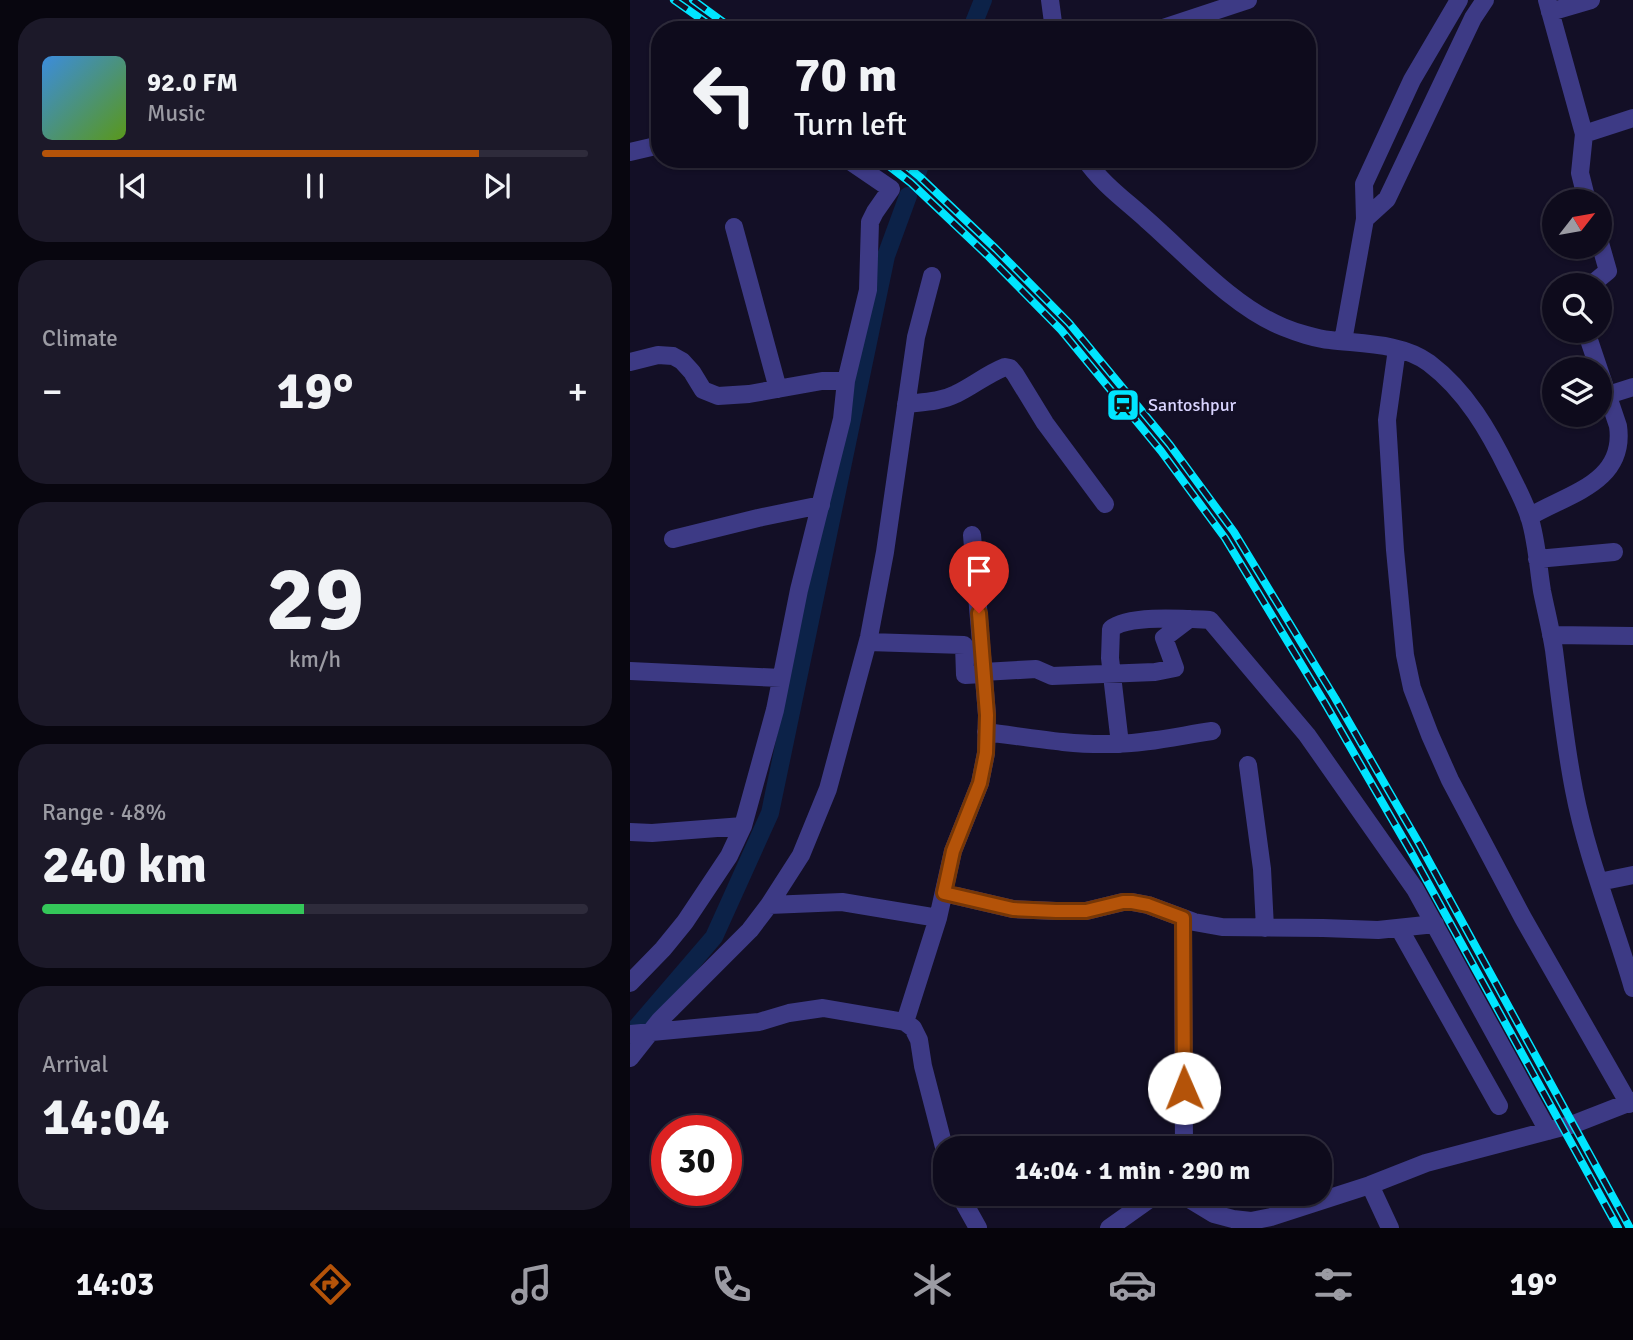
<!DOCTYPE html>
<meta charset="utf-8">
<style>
body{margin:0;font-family:Signika,sans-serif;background:#1c1929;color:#f1f3f6;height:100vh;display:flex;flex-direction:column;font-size:26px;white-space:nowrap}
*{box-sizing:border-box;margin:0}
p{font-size:23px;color:#9b9ba3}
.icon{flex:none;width:38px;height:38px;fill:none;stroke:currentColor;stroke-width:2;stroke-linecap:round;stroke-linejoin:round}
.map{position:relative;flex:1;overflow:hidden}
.panel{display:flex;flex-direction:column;gap:18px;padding:18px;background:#08060f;width:630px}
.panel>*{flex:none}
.top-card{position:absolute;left:21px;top:21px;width:665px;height:147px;border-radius:28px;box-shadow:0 2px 5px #0004,0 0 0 2px #2e2b3b;background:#0e0b1c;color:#f1f3f6;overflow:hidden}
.needle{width:46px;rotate:59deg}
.tools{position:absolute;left:912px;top:189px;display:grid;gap:14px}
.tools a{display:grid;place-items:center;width:70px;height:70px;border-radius:50%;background:#0e0b1c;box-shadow:0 2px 5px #0004,0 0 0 2px #2e2b3b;font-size:35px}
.speed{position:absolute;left:21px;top:1115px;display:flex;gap:14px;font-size:35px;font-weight:700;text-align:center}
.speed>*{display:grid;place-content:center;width:91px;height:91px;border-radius:50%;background:#0e0b1c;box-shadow:0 2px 5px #0004,0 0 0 2px #2e2b3b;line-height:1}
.speed .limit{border:10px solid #d22;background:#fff;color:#111}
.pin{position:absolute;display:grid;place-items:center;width:60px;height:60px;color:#fff;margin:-72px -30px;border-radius:50% 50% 50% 0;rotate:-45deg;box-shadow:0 0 7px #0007}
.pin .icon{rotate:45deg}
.me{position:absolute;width:77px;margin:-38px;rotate:359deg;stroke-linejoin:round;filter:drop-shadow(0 0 5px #0008)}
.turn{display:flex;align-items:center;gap:24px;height:147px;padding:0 28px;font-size:32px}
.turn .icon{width:91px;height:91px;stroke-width:2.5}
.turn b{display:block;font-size:49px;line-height:60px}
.big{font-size:52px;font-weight:700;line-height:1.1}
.panel .tile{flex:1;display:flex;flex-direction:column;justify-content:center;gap:10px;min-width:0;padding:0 24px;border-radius:28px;background:#1c1929}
.panel .dial{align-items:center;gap:0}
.dial b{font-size:91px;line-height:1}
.song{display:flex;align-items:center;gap:21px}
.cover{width:84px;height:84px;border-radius:10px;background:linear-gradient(135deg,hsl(210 70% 55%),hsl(90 70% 35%))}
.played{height:7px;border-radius:4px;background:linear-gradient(90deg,#b45309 80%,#2e2b3b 80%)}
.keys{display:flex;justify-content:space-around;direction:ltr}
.heat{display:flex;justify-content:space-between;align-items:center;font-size:38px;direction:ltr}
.charge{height:10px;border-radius:5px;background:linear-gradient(90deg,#34c759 48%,#2e2b3b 0)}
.trip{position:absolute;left:303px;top:1136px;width:399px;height:70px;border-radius:28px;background:#0e0b1c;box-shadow:0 2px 5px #0004,0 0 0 2px #2e2b3b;font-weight:700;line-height:70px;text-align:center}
.dock{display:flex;height:112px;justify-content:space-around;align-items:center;background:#06040b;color:#9b9ba3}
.dock .icon{width:49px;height:49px}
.dock .active{color:#b45309}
.dock b{font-size:32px;color:#f1f3f6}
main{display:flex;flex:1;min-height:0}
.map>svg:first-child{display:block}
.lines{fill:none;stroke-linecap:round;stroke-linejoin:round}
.canal{stroke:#0c2248;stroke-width:18}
.minor{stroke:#3d3a85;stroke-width:18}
.rail-casing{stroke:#00e5ff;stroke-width:8}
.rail{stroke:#130f26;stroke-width:5;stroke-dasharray:16;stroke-linecap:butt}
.route-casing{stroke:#753606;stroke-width:18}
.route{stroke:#b45309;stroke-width:12}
.labels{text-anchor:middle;stroke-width:6;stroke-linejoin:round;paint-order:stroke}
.poi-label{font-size:18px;fill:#d9d4ff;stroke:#130f26;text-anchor:start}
</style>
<main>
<section class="panel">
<div class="tile">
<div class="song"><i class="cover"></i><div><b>92.0 FM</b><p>Music</p></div></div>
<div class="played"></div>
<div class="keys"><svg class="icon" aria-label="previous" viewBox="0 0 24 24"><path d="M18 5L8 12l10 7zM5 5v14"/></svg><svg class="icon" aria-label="pause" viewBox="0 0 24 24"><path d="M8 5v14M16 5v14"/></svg><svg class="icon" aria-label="next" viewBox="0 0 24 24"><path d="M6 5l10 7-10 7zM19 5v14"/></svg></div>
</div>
<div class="tile"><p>Climate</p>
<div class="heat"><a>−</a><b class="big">19°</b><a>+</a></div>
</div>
<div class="tile dial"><b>29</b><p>km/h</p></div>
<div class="tile"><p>Range · 48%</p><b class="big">240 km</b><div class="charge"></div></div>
<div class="tile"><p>Arrival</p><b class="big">14:04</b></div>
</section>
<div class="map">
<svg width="1003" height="1228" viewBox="0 0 1003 1228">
<rect width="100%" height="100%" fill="#130f26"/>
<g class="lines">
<path class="canal" d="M 341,30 L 353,0
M 287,174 L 292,159
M 0,1035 L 84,937 L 140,813 L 256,256 L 278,196"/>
<path class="minor" d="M 420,0 L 424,30
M 917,0 L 954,134 L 950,173 L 957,201
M 920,12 L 961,0
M 527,30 L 618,0
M 954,134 L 1003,118
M 0,152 L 30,145
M 455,159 C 472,184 495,200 517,220 C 557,255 603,307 653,327 C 665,332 687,339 700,340 C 732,344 772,343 799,363 C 836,391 859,431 879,472 C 886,486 894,501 899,516 C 907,540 908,567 912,591 C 916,611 921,630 924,650 C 930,697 935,744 944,790 C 957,858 984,922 1003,988
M 735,219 L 757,199 L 843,18 L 855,0
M 104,227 L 148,389
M 961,285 L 978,271 L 970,243
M 713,341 L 735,219 L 734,184 L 782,80 L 829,0
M 767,349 L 757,420 L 765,550 L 775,655 L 782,688 L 800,735 L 820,780 L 893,918 L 999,1104
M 0,362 L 28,355 L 43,356 L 52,361 L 62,372 L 73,390 L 88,396 L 119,394 L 192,381 L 216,381
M 978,395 L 1003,387
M 276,404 C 293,402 310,402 326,394 C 343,386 357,374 375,367 L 380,368 L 385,374 L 415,423 L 475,504
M 899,517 C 937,494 996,483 988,426 L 956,331
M 43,539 L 128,518 L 191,505
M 907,559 L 984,552
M 921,635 L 1003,636
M 238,642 L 334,645 L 335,675 L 354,674
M 0,671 L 151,678
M 353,672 L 406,669 L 422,676 L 525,672 L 545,668 L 534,638 L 559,619
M 356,732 C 397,737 438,745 480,744 C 514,744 548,736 582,731
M 490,744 L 480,658 L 481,629 C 498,614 558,619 580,620 L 677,735 L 785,889 L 918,1131
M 618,765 L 632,869 L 635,928
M 0,832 L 22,833 L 113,826
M 969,882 L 1003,875
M 314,893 L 383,909 L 426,911 L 456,911 L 493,902 L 502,902 L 518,905 L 564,922 L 592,927 L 693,928 L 748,930 L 805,924
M 139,905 L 212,902 L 308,918
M 553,918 L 554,1148
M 769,928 L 869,1106
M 0,983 L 33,949 L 55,922 L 99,856 L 113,826 L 145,710 L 169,590 L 212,419 L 216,381 L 238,290 L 240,222 L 245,212 L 261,189 L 217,159
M 275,1022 L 308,918 L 323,851 L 350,783 L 356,753 L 357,715 L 342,535
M 0,1034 L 129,1022 L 159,1013 L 193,1008 L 275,1022 L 283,1028 L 289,1040 L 293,1066 L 315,1151
M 0,1058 L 30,1020 L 120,930 L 139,905 L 171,855 L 198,789 L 239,637 L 255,552 L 286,337 L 302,276
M 740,1185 L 760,1228
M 329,1194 L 348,1228
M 551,1194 L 584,1214 L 603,1219 L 621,1221 L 641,1217 L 740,1185 L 796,1163 L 944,1124 L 1003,1101
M 479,1228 L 527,1194"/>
<defs>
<path id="rail" d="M 44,0 L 87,30
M 63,0 L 104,30
M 250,159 L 281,183 L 357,255 L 431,330 L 531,451 L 595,538 L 696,705 L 781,852 L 988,1228
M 268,159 L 290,177 L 366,249 L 439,323 L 540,445 L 604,532 L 705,698 L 790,845 L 1000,1228"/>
</defs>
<use href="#rail" class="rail-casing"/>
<use href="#rail" class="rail"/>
</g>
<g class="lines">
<defs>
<path id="route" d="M 349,613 L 357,715 L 356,753 L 350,783 L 323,851 L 314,893 L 383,909 L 426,911 L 456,911 L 493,902 L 502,902 L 518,905 L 553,918 L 554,1088"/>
</defs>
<use href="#route" class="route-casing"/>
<use href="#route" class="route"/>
</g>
<defs>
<symbol id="station-square" viewBox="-11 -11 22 22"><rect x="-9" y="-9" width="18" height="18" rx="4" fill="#00e5ff" stroke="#130f26"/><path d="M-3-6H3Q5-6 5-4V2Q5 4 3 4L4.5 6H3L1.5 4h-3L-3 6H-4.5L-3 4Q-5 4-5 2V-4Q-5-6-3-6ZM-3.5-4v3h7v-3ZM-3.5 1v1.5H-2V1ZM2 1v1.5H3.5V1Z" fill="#111"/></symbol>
</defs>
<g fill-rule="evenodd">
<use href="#station-square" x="474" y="386" width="38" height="38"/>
</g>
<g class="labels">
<g class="poi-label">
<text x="518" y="411">Santoshpur</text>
</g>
</g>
</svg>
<div class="tools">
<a><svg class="needle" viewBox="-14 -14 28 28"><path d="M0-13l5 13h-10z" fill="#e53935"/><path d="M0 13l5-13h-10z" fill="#9b9ba3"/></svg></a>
<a><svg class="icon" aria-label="search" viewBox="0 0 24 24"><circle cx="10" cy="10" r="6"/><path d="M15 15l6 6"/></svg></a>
<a><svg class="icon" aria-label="layers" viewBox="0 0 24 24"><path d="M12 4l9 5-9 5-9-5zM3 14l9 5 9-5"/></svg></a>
</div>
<div class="speed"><div class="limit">30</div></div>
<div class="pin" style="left:349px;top:613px;background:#d93025"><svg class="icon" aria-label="arrive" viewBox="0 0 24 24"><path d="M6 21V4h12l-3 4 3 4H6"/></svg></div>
<svg class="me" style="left:554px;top:1088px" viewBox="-20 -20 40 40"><circle r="19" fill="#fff"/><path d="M0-13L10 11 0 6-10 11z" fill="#b45309"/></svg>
<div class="trip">14:04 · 1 min · 290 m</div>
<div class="top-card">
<div class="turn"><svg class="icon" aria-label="left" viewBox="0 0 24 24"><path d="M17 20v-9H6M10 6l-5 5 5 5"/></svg><div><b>70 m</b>Turn left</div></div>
</div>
</div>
</main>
<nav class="dock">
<b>14:03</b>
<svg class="icon active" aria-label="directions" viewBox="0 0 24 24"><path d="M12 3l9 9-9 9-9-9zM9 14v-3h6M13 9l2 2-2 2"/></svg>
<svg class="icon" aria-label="music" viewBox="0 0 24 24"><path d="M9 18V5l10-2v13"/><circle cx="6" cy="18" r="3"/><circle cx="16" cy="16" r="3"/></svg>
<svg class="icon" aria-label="phone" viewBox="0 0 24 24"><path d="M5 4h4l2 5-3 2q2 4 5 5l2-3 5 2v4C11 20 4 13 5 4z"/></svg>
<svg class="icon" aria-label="climate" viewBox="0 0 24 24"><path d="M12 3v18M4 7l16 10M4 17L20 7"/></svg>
<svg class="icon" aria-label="car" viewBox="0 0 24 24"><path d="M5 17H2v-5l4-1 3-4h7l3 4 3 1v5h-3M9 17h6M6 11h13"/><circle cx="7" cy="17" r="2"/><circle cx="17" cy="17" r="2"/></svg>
<svg class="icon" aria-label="filters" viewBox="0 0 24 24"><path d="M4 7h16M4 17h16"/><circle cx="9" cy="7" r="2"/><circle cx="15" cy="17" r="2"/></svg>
<b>19°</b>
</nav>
